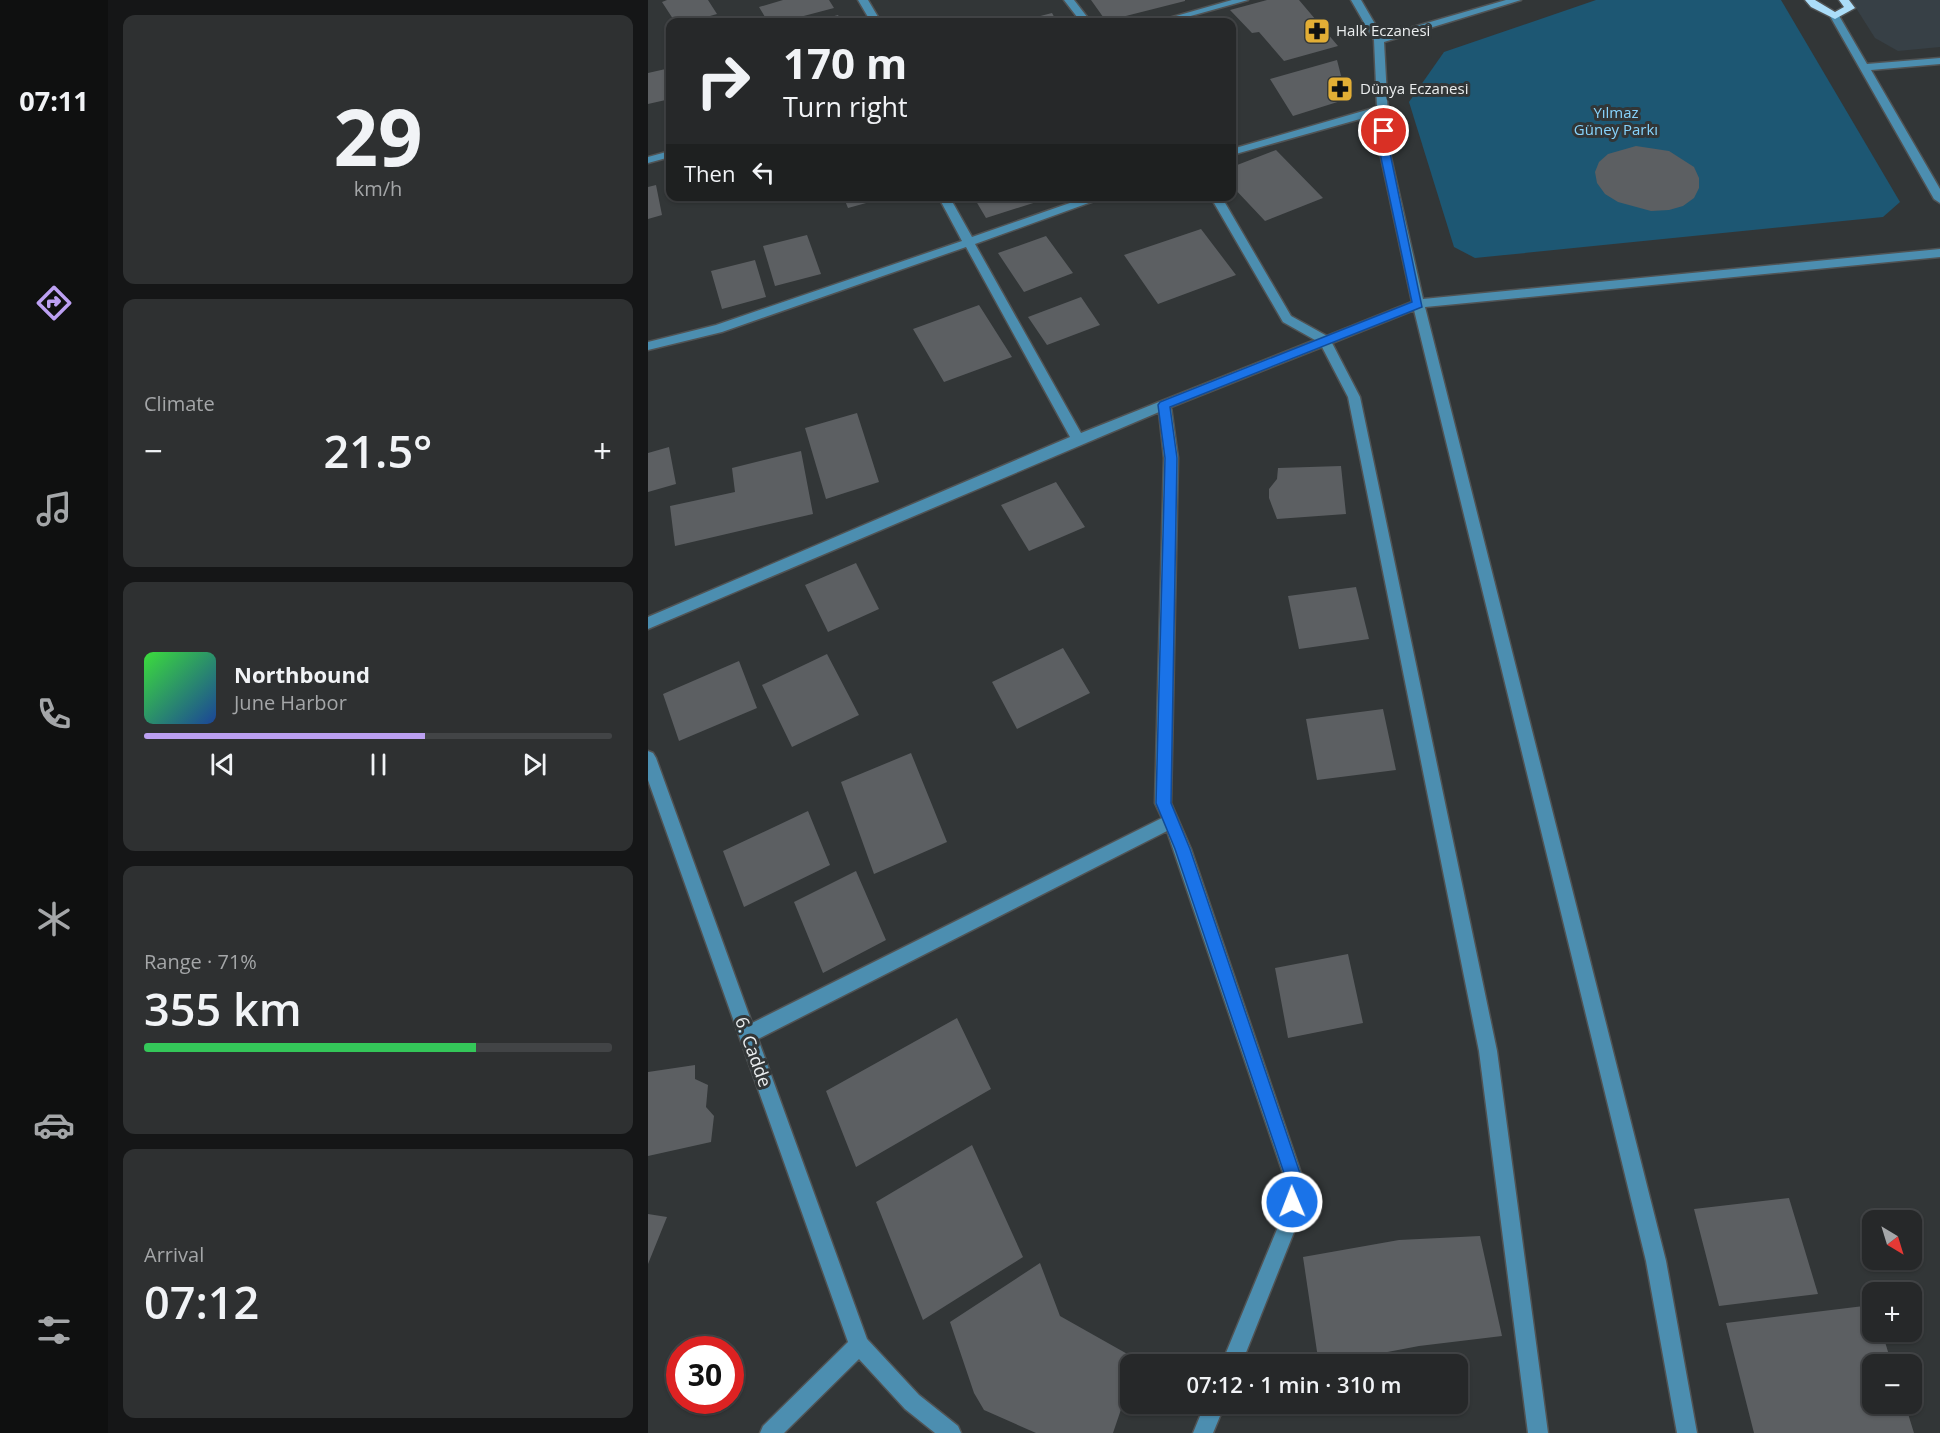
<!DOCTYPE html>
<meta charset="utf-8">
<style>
body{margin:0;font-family:"Open Sans",sans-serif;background:#2e3031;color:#f1f3f6;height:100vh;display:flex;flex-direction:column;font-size:22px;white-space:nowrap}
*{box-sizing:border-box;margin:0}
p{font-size:20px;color:#a4a6a8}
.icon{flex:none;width:33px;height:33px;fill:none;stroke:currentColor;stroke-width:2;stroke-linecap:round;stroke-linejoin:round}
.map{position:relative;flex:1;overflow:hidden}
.panel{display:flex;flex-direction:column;gap:15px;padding:15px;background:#151617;width:540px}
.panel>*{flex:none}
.banner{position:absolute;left:18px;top:18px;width:570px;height:183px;border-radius:12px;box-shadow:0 2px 4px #0004,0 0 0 2px #424446;background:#262829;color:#f1f3f6;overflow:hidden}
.needle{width:39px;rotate:142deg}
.tools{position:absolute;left:1214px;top:1210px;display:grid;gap:12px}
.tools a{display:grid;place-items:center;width:60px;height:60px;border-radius:12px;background:#262829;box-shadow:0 2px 4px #0004,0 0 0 2px #424446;font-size:30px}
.speed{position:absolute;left:18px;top:1336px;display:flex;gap:12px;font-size:30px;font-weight:700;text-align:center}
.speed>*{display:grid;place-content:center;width:78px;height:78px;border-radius:50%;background:#262829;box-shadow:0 2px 4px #0004,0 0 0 2px #424446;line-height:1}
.speed .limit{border:9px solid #d22;background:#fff;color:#111}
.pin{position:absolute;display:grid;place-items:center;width:51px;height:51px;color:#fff;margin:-26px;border:3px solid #fff;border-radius:50%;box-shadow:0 2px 6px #0007}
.me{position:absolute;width:66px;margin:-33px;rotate:359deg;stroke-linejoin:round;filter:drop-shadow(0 0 4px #0008)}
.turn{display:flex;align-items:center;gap:21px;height:126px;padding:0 18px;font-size:27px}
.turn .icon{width:78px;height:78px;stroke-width:2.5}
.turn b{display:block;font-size:42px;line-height:51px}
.then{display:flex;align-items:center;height:57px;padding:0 18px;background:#0003;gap:12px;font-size:22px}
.big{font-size:45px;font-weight:600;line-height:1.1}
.panel .tile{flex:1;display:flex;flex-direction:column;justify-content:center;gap:9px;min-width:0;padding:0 21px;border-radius:12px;background:#2e3031}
.panel .dial{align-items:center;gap:0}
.dial b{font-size:78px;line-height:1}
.song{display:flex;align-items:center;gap:18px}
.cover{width:72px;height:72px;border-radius:9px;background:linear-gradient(135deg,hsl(120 70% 55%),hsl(220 70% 35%))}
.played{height:6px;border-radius:3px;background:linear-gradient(90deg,#bca0f2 60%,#424446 60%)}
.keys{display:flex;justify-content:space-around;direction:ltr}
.heat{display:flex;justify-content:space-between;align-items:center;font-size:33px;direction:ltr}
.charge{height:9px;border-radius:4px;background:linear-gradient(90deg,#34c759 71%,#424446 0)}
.trip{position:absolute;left:472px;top:1354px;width:348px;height:60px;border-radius:12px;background:#262829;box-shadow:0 2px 4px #0004,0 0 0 2px #424446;font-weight:600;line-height:60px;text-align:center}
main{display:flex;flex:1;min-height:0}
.tab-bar{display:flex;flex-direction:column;width:108px;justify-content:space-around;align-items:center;background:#0f1010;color:#a4a6a8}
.tab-bar .icon{width:42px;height:42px}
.tab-bar .selected{color:#bca0f2}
.tab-bar b{font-size:27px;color:#f1f3f6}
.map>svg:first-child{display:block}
.built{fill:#374046}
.green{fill:#1d5773}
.building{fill:#5c5f62}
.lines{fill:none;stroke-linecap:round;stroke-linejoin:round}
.minor-casing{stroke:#505354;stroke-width:3}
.major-casing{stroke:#505354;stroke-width:3}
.minor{fill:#4c8eb0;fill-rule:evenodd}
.major{fill:#abddf9;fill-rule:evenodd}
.route{fill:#1a73e8;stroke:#114b97;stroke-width:1.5}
.labels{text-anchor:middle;stroke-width:6;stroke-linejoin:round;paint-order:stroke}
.far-poi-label{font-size:15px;fill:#ebeeef;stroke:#323637;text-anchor:start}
.far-park-label{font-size:15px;fill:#87d4fd;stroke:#323637}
.street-label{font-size:18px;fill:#ebeeef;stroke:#323637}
</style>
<main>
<nav class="tab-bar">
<b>07:11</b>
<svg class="icon selected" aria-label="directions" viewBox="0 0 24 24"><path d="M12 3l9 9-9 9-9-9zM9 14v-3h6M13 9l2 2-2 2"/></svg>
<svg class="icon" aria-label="music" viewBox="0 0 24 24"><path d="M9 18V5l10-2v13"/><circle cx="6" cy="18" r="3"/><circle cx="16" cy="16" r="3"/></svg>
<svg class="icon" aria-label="phone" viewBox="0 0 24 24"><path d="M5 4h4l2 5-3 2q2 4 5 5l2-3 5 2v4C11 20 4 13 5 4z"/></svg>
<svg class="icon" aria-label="climate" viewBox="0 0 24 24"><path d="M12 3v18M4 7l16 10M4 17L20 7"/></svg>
<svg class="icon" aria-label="car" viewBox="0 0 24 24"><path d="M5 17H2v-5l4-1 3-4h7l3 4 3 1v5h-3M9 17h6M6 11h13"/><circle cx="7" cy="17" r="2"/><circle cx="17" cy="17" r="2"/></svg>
<svg class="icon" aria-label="filters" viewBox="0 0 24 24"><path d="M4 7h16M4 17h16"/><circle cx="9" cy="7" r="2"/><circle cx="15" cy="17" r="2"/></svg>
</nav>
<section class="panel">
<div class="tile dial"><b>29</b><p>km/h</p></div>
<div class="tile"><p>Climate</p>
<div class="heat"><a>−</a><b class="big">21.5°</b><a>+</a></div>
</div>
<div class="tile">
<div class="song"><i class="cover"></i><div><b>Northbound</b><p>June Harbor</p></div></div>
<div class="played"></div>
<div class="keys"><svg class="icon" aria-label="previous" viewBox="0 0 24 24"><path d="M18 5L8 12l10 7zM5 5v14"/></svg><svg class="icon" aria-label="pause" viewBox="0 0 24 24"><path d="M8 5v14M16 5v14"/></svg><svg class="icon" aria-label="next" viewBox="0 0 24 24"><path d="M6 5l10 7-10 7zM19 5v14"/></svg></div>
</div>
<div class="tile"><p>Range · 71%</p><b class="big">355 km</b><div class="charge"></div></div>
<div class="tile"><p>Arrival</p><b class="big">07:12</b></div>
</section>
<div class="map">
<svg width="1292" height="1433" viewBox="0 0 1292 1433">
<rect width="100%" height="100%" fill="#323637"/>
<path class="built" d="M 1203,0 L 1292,0 L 1292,47 L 1250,51 L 1227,38 Z"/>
<path class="green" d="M 948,0 L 1133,0 L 1252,202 L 1235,217 L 827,258 L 806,247 L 761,102 L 796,52 Z"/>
<path class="building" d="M 19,0 L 60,0 L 69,14 L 41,22 L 27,22 L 14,2 Z
M 135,0 L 181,0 L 186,8 L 133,22 L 120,22 L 111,7 Z
M 443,0 L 537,0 L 537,1 L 458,21 Z
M 619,0 L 651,0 L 690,46 L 636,61 L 611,32 L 604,33 L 582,10 Z
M 404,13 L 409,22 L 369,22 Z
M 190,15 L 194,22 L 164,22 Z
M 689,60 L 699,99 L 645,116 L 622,79 Z
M 22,68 L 22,99 L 0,104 L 0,73 Z
M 988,146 L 1021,151 L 1046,167 L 1051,178 L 1051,188 L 1046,198 L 1035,206 L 1021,210 L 1003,211 L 970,202 L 957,194 L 949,183 L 947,172 L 951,162 L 960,154 Z
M 628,150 L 675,198 L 617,221 L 584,186 L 584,167 Z
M 8,185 L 14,215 L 0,219 L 0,187 Z
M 195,196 L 240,196 L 240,197 L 200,208 Z
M 325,196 L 400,196 L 401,198 L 338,218 Z
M 553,229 L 588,275 L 510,304 L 476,255 Z
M 159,235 L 173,274 L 127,286 L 115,246 Z
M 398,236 L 425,273 L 376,292 L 350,253 Z
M 107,260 L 118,297 L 74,309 L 63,271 Z
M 433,297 L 452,325 L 399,345 L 380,317 Z
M 331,305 L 364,357 L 296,382 L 265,329 Z
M 209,413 L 231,482 L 178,499 L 157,428 Z
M 21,447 L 28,484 L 0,492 L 0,453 Z
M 153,451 L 165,514 L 27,546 L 22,506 L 87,492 L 84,468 Z
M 693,466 L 698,514 L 629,519 L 621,498 L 621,489 L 629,479 L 630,468 Z
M 408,482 L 437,527 L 381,551 L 353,505 Z
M 208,563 L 231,609 L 180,632 L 157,585 Z
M 708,587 L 721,639 L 651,649 L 640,596 Z
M 415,648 L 442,693 L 369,729 L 344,682 Z
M 179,654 L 211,715 L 144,747 L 114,685 Z
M 91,661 L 109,708 L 31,741 L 15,694 Z
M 735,709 L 748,770 L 669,780 L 658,719 Z
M 263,753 L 299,842 L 226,874 L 193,782 Z
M 160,811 L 182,865 L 96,907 L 75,851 Z
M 208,871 L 238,940 L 175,973 L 146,902 Z
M 700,954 L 715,1023 L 640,1038 L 627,968 Z
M 309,1018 L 343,1089 L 208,1167 L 178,1091 Z
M 47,1065 L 47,1079 L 60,1085 L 58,1107 L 66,1116 L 63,1142 L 0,1156 L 0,1072 Z
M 324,1145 L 375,1257 L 275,1320 L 228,1202 Z
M 1141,1198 L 1170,1294 L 1071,1306 L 1046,1209 Z
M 0,1214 L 19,1217 L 0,1264 Z
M 832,1236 L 854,1336 L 771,1346 L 671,1365 L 655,1257 L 751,1240 Z
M 392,1263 L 412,1316 L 490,1360 L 488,1365 L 483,1365 L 483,1380 L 465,1433 L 388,1433 L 336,1410 L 326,1393 L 302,1322 Z
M 1224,1305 L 1224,1332 L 1234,1332 L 1244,1365 L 1224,1365 L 1224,1404 L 1257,1404 L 1266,1433 L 1106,1433 L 1078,1323 Z"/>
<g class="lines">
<defs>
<path id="minor" d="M 210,0 L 220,0 L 233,22 L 223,22 Z
M 416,0 L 426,0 L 443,22 L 433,22 Z
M 584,0 L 600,0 L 521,22 L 507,22 Z
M 703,0 L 713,0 L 734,36 L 858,0 L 873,0 L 736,42 L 742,153 L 775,299 L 1292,249 L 1292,257 L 777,307 L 1018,1261 L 1049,1433 L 1029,1433 L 998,1261 L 766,310 L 684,343 L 712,397 L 849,1051 L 900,1433 L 880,1433 L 831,1051 L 700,397 L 674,347 L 523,407 L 530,458 L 523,803 L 543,849 L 656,1182 L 650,1222 L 593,1365 L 573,1365 L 632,1222 L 638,1182 L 519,831 L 110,1039 L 219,1339 L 271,1395 L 310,1426 L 313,1433 L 287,1433 L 257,1409 L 211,1359 L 136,1433 L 112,1433 L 115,1426 L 200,1342 L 0,780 L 0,751 L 5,753 L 8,758 L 104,1023 L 514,818 L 507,803 L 516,458 L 511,412 L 0,629 L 0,617 L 422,437 L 318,247 L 74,332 L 0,350 L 0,342 L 68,325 L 314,241 L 290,196 L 301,196 L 324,237 L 442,196 L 460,196 L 327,244 L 433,433 L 667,340 L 635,322 L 562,196 L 573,196 L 643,316 L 679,336 L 764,302 L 732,153 L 730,114 L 584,155 L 584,149 L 729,107 L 726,40 Z
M 1184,14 L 1190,14 L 1219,64 L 1292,58 L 1292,64 L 1223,70 L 1292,189 L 1292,203 L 1286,199 L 1182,16 Z
M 22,151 L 22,157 L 0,163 L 0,157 Z
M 557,1404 L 577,1404 L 565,1433 L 545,1433 Z"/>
<path id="major" d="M 1157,0 L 1167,0 L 1187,12 L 1196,7 L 1191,0 L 1201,0 L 1207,8 L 1187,19 L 1163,7 Z"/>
</defs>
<use href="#minor" class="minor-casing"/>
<use href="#major" class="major-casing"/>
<use href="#minor" class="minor"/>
<use href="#major" class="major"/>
</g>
<path class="route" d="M 736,128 L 741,131 L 742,153 L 774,307 L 522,407 L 529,458 L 523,803 L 542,849 L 655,1182 L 650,1208 L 644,1210 L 638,1208 L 636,1202 L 639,1182 L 527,849 L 508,803 L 517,458 L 510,405 L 512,402 L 764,302 L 732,153 L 731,131 Z"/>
<defs>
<symbol id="pharmacy-square" viewBox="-11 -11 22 22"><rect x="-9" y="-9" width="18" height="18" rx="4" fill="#e3ae35" stroke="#323637"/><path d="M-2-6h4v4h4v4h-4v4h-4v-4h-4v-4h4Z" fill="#111"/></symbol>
</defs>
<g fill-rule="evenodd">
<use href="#pharmacy-square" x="654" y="16" width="30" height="30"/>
<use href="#pharmacy-square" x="677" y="74" width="30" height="30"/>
</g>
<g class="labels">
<g class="far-poi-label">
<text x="688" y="36">Halk Eczanesi</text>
<text x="712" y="94">Dünya Eczanesi</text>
</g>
<g class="far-park-label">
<text x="968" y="118">Yılmaz<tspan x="968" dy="17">Güney Parkı</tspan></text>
</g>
<g class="street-label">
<text transform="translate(105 1052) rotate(70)" y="6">6. Cadde</text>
</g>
</g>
</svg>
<div class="tools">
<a><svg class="needle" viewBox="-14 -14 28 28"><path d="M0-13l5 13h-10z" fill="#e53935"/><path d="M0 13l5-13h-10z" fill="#a4a6a8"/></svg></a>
<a>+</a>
<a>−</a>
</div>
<div class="speed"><div class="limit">30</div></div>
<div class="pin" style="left:736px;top:131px;background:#d93025"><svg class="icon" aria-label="arrive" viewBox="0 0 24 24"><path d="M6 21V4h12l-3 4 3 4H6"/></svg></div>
<svg class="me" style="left:644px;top:1202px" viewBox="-20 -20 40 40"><circle r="17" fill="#1a73e8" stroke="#fff" stroke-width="3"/><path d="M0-11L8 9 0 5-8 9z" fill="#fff"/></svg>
<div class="trip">07:12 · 1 min · 310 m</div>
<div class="banner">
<div class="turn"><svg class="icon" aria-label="right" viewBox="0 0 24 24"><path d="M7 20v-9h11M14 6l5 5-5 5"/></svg><div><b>170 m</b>Turn right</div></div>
<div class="then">Then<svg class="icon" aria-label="left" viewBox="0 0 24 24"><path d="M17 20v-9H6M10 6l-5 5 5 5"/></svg></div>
</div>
</div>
</main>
